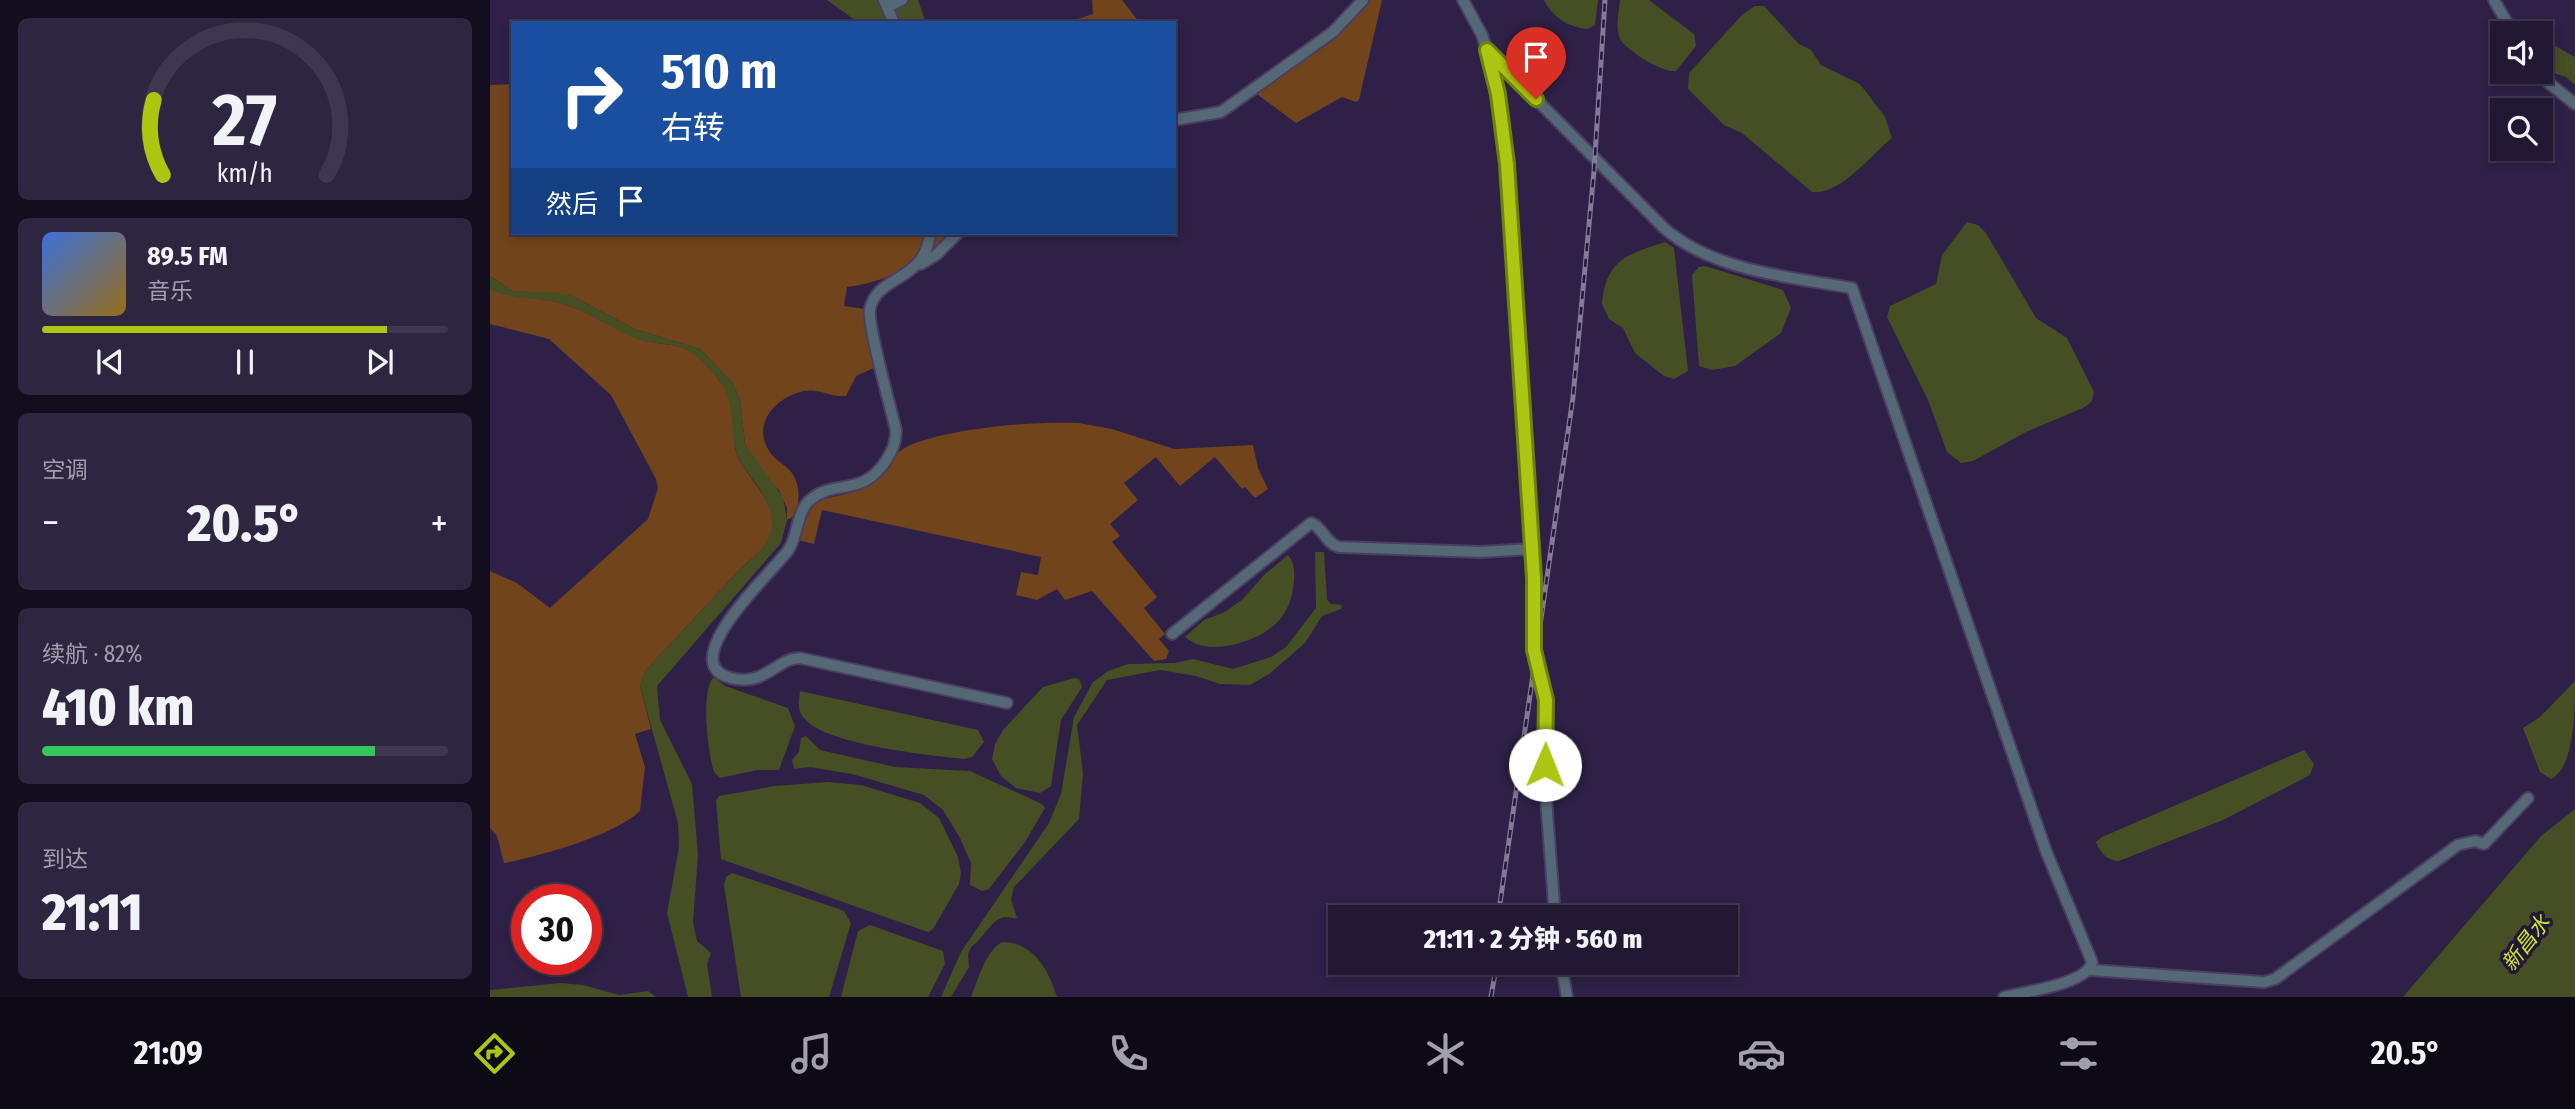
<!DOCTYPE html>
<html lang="zh">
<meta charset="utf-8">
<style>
body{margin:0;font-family:"Fira Sans Condensed","Noto Sans SC",sans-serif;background:#2e2540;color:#f1f3f6;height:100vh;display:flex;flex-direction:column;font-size:26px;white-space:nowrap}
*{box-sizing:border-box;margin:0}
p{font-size:23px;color:#a2a0ac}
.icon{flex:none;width:38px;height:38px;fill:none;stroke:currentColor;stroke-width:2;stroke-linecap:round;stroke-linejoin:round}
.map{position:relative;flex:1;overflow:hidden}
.details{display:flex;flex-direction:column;gap:18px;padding:18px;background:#130d1d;width:490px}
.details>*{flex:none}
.banner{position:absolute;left:21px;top:21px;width:665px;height:214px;border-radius:0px;box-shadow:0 4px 10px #0003,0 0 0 2px #3f374f;background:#1a4fa0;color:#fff;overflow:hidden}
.controls{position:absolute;left:2000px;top:21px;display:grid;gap:14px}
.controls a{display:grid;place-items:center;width:63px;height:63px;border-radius:0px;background:#221834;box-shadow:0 4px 10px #0003,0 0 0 2px #3f374f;font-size:35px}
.speed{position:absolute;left:21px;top:884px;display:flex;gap:14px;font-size:35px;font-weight:700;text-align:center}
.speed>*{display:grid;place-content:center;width:91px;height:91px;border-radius:50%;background:#221834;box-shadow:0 4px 10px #0003,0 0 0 2px #3f374f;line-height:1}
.speed .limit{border:10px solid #d22;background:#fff;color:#111}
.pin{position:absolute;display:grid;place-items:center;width:60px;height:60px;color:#fff;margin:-72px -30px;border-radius:50% 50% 50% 0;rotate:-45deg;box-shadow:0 0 7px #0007}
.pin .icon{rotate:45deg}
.me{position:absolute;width:77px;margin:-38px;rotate:1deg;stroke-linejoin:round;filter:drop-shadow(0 0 5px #0008)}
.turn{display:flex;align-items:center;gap:24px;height:147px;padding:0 35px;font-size:32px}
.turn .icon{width:91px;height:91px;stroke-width:2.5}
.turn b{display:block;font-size:49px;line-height:60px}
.then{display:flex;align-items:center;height:66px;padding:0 35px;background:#0003;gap:14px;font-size:26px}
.big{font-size:52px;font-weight:800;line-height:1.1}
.details .tile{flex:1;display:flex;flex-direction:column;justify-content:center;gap:10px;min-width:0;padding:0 24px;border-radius:10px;background:#2e2540}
.details .dial{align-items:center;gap:0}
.dial svg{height:182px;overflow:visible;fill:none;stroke:#3f374f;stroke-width:7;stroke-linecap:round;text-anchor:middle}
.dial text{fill:#f1f3f6;stroke:none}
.song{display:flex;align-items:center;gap:21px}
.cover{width:84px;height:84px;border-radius:10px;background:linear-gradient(135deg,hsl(220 70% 55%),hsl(40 70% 35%))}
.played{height:7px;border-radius:4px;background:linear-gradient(90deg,#acc611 85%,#3f374f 85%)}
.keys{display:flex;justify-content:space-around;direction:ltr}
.heat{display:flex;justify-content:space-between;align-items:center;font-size:38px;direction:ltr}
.charge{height:10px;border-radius:5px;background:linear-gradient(90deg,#34c759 82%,#3f374f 0)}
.trip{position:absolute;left:838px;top:905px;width:410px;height:70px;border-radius:0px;background:#221834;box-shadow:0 4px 10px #0003,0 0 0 2px #3f374f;font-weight:800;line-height:70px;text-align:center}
.tab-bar{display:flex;height:112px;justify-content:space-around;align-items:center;background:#0e0a15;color:#a2a0ac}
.tab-bar .icon{width:49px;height:49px}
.tab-bar .active{color:#acc611}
.tab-bar b{font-size:32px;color:#f1f3f6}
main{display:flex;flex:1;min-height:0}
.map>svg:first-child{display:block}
.green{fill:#72441b}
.water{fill:#464f23}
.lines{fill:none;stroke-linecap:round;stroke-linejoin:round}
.street-casing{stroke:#4b3e62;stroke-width:14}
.street{stroke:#556875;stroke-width:10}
.rail-casing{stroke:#847998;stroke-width:5}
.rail{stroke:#25163b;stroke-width:2.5;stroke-dasharray:8;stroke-linecap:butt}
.route-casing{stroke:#70810b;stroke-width:18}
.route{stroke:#acc611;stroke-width:12}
.labels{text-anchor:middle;stroke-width:7;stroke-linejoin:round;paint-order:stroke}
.water-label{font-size:21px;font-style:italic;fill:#ccea2f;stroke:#25163b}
</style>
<main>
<section class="details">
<div class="tile dial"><svg viewBox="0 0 100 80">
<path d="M14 69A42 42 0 1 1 86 69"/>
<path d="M14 69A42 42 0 0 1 10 36" stroke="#acc611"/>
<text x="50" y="56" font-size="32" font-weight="700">27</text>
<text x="50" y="72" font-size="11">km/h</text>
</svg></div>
<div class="tile">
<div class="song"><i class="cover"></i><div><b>89.5 FM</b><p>音乐</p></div></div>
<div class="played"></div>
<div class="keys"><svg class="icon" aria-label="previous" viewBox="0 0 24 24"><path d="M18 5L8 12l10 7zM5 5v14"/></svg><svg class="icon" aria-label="pause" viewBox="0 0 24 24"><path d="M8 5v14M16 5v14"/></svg><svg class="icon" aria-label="next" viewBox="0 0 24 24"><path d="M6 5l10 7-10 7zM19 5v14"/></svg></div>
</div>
<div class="tile"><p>空调</p>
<div class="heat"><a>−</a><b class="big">20.5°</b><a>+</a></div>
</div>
<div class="tile"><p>续航 · 82%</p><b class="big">410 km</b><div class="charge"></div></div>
<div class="tile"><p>到达</p><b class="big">21:11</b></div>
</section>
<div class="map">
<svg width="2085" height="997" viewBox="0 0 2085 997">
<rect width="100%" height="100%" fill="#2e2046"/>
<path class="green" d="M 602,0 L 632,0 L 650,23 L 576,23 L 603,14 Z
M 880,0 L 892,0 L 869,100 L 866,102 L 852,97 L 806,123 L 767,94 L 843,37 Z
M 23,84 L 23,233 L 463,233 C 439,261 394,283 357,287 L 354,306 L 375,309 L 386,367 L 366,376 L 356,396 C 342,398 330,388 314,391 C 285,397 259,426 282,455 C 288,462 297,466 302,473 C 311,486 309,502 306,515 L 297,520 L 297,508 L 289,490 L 275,476 L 255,444 L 250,399 L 242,382 L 210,349 L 145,329 L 82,296 L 23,291 L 0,276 L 0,85 Z
M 0,289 C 24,300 48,296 73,304 C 98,311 121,328 146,338 C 162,345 182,342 198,350 C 212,357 226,376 235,388 C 251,411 236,440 252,465 C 281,507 304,527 252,567 L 155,671 L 150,686 L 161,729 L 145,734 L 155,767 L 150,811 C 124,836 50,856 14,863 L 7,836 L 0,828 L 0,571 L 27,583 L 60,608 L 158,519 L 168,488 L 166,479 L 121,395 L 59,339 L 0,324 Z
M 589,423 L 622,429 L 684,449 L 763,445 L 768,468 L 778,489 L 765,498 L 755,487 L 752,489 L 725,457 L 690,486 L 666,457 L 634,483 L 648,500 L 620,524 L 630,536 L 622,542 L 667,597 L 654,608 L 675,634 L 669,639 L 679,651 L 676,659 L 664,661 L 602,591 L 575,600 L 567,589 L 547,600 L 526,595 L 531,572 L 548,575 L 551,557 L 332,510 L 324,544 L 308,540 C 326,483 334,507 377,486 C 395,477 401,453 420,445 C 462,428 542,421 589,423 Z"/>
<path class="water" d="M 337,0 L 387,0 L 398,23 L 369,23 Z
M 420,0 L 428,0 L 436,23 L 409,23 L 403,9 Z
M 1054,0 L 1108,0 L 1105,25 L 1097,29 C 1078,27 1062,17 1054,0 Z
M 1130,0 L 1159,0 L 1204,34 L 1206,46 L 1186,71 C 1172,73 1136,50 1130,39 C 1125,29 1129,11 1130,0 Z
M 1265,6 L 1274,6 L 1309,44 L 1321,50 L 1331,65 L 1370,84 L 1395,117 L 1402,138 C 1381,154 1352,195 1322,192 L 1252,133 L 1234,125 L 1198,89 L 1199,73 L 1253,14 Z
M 2051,38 L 2085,57 L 2085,85 L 2076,77 L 2051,69 Z
M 1477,222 L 1488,225 L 1496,233 L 1546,318 L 1577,338 L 1604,392 L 1602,401 L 1595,407 L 1536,432 L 1483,461 L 1471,463 L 1457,452 L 1438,400 L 1397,317 L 1400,306 L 1446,284 L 1452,255 Z
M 1175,242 L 1184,248 L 1198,371 L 1184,379 L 1174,376 L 1145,353 L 1133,328 L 1119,319 L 1112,304 C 1116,259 1138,254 1175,242 Z
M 1215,266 L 1293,290 L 1301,308 L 1291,333 L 1245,366 L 1222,370 L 1209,366 L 1202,275 L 1209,267 Z
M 0,276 L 23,291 L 64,292 L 82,296 L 145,329 L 210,349 L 242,382 L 250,399 L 255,444 L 293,497 L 297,520 L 291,543 L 167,686 L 170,720 L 202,784 L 208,855 L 203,922 L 207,941 L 221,953 L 217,964 L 222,997 L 198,997 L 177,913 L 189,847 L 188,823 L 150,686 L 155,671 L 252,567 C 298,532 285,509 255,469 C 234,441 251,407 229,380 C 221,370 208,356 198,350 C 182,342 162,345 145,338 C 121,328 98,311 73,304 C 48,296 24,301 0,289 Z
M 825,552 L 834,552 L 837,600 L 841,604 L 852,605 L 851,609 L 832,616 L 815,643 L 779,674 L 760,685 L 730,684 L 706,676 L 670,670 L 617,680 L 587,725 L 593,773 L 589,819 L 524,887 L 521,900 L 527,918 C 523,919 520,917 516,917 C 502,917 493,940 482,946 L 478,954 L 479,967 L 461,997 L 451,997 L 471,952 L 559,823 L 571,794 L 584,717 L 603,682 L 618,671 L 638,664 L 685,663 L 703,659 L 743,669 L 781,657 L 796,647 L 826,608 Z
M 798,555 C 804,561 805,572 804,580 C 802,619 777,637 742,645 C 724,648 710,649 695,637 L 714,620 L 735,612 L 753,599 L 774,575 Z
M 224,677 L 235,686 L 298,708 L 305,726 L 289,770 L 267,770 L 230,778 L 224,772 C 218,755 210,689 224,677 Z
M 584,678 L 589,679 L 592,687 L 571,720 L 561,786 L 550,793 L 526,788 L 511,776 L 502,759 L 505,744 L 513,730 L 553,687 Z
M 2085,681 C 2085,710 2085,767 2061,779 L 2050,772 L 2033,728 L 2050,717 Z
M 310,691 L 488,730 L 494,742 L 482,757 L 474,759 C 439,755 333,745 313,717 C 307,709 309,700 310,691 Z
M 316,736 L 330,750 L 383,762 L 405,767 L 480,771 L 552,804 L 555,808 L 535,842 L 499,889 L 492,891 L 480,885 L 481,863 L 470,838 L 453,810 L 434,795 L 362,774 L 320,767 L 304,769 L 302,760 L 309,752 L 311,738 Z
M 1814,750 L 1824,764 L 1820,775 L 1733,820 L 1629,861 C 1618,861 1610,853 1606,842 L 1612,837 Z
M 338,782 L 371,785 L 430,803 L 449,818 L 468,857 L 471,873 L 469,884 L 443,929 L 438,932 L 231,859 L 226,801 L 229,796 L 285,786 Z
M 2085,809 L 2085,997 L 1913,997 L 2051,836 Z
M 242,873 L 346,908 L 354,911 L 361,923 L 339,997 L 251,997 L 234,885 L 236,877 Z
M 380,925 L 453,951 L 455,964 L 438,997 L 351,997 L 368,931 Z
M 512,942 C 544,942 559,971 567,997 L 481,997 C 488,980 495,952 512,942 Z
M 70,983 L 93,985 L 129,995 L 158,991 L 166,997 L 0,997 L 0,990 Z"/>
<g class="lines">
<defs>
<path id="street" d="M 394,0 L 404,23
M 973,0 L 992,35 L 1001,64 L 1017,164 L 1044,578 L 1044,650 L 1056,700 L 1055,785 L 1065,917
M 2004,0 L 2023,33
M 397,7 L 412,0
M 997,50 L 1174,228 C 1223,271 1300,277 1362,288 L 1556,851 L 1602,962 C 1598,984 1534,992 1514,997
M 2045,72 L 2085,104
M 684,120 L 731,112 L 843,32 L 873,0
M 440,233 C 435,283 387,274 380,309 C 377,324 401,409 406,430 C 406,442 403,449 397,459 C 372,499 345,478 320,500 C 307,511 308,535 299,549 C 286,569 181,663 241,678 C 275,687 287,658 310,658 L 517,703
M 431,264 L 446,255 L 468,233
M 682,634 L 821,523 C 833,527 835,543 849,547 L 990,552 L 1042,549
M 1071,962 L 1077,997
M 1600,970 L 1774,982 L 1785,979 L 1968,845 L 1985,841 L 1994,844 L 2038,798"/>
</defs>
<use href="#street" class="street-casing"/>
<use href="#street" class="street"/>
<defs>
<path id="rail" d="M 1008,917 L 1083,397 L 1104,171 L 1115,0
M 1001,997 L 1007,962"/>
</defs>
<use href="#rail" class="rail-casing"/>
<use href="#rail" class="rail"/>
</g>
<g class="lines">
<defs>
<path id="route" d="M 1046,99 L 997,50 L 1008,94 L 1017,164 L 1044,578 L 1044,650 L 1056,700 L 1055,765"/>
</defs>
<use href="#route" class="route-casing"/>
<use href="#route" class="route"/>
</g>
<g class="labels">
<g class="water-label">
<text transform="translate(2036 943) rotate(-52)" y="7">新昌水</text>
</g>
</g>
</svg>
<div class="controls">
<a><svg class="icon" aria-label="sound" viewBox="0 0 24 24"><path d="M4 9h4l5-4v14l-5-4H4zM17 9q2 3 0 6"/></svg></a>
<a><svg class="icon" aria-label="search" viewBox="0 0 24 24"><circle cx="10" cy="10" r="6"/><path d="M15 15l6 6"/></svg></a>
</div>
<div class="speed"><div class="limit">30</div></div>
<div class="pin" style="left:1046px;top:99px;background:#d93025"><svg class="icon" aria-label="arrive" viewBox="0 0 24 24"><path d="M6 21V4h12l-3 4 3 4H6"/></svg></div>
<svg class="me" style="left:1055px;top:765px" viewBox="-20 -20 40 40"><circle r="19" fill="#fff"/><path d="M0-13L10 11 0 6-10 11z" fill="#acc611"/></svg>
<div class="trip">21:11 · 2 分钟 · 560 m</div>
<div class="banner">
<div class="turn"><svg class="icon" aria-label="right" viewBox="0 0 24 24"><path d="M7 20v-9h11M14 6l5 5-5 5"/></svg><div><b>510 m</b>右转</div></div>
<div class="then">然后<svg class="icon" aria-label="arrive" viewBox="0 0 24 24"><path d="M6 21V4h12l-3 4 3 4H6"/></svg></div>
</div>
</div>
</main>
<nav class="tab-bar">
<b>21:09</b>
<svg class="icon active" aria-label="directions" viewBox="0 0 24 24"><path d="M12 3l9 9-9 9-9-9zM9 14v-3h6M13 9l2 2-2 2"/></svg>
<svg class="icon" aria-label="music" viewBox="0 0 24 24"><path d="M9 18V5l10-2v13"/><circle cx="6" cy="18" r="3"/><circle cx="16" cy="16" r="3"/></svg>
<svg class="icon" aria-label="phone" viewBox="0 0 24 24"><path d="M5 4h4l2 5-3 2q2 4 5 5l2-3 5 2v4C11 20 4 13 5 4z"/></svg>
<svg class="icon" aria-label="climate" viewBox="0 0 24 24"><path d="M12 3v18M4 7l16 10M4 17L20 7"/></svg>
<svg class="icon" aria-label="car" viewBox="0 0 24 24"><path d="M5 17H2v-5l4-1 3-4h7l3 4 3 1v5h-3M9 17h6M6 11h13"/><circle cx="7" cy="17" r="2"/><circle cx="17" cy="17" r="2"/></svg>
<svg class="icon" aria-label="filters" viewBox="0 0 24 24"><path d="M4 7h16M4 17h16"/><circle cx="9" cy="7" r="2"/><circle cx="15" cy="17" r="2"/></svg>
<b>20.5°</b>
</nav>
